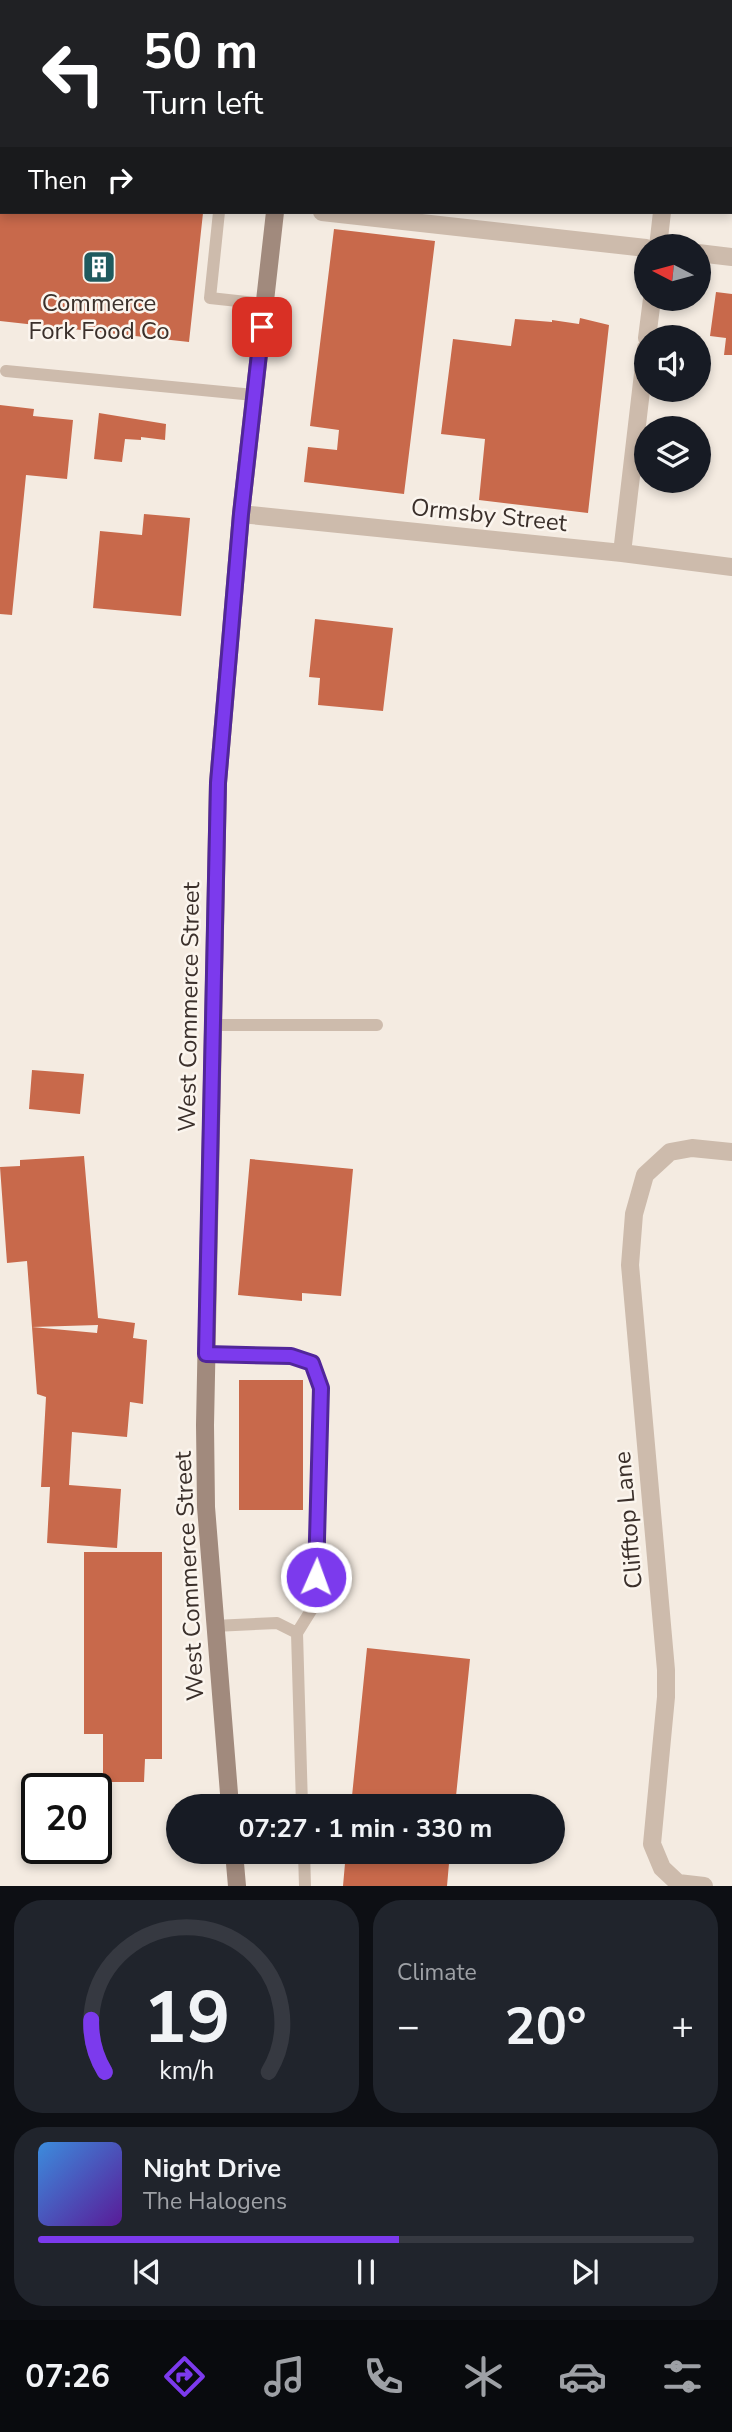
<!DOCTYPE html>
<meta charset="utf-8">
<style>
body{margin:0;font-family:"Nunito Sans",sans-serif;background:#20242c;color:#f1f3f6;height:100vh;display:flex;flex-direction:column;font-size:26px;white-space:nowrap}
*{box-sizing:border-box;margin:0}
p{font-size:23px;color:#9ea1a6}
.icon{flex:none;width:38px;height:38px;fill:none;stroke:currentColor;stroke-width:2;stroke-linecap:round;stroke-linejoin:round}
.map{position:relative;height:1886px;overflow:hidden}
.drawer{display:flex;flex-direction:column;gap:14px;padding:14px;background:#0d0f14;flex:1}
.drawer>*{flex:none}
.top-card{position:absolute;left:0px;top:0px;width:733px;height:214px;box-shadow:0 4px 10px #0003;background:#202124;color:#fff;overflow:hidden}
.needle{width:46px;rotate:276deg}
.buttons{position:absolute;left:634px;top:234px;display:grid;gap:14px}
.buttons a{display:grid;place-items:center;width:77px;height:77px;border-radius:50%;background:#171b24;box-shadow:0 4px 10px #0003;font-size:35px}
.speed{position:absolute;left:21px;top:1773px;display:flex;gap:14px;font-size:35px;font-weight:700;text-align:center}
.speed>*{display:grid;place-content:center;width:91px;height:91px;border-radius:50%;background:#171b24;box-shadow:0 4px 10px #0003;line-height:1}
.speed .limit{border:4px solid #111;border-radius:10px;background:#fff;color:#111}
.pin{position:absolute;display:grid;place-items:center;width:60px;height:60px;color:#fff;margin:-30px;border-radius:14px;box-shadow:0 4px 10px #0006}
.me{position:absolute;width:77px;margin:-38px;rotate:2deg;stroke-linejoin:round;filter:drop-shadow(0 0 5px #0008)}
.turn{display:flex;align-items:center;gap:24px;height:147px;padding:0 28px;font-size:32px}
.turn .icon{width:91px;height:91px;stroke-width:2.5}
.turn b{display:block;font-size:49px;line-height:60px}
.then{display:flex;align-items:center;height:66px;padding:0 28px;background:#0003;gap:14px;font-size:26px}
.big{font-size:52px;font-weight:700;line-height:1.1}
.drawer .tile{flex:1;display:flex;flex-direction:column;justify-content:center;gap:10px;min-width:0;padding:0 24px;border-radius:28px;background:#20242c}
.drawer .dial{align-items:center;gap:0}
.dial svg{height:182px;overflow:visible;fill:none;stroke:#363941;stroke-width:7;stroke-linecap:round;text-anchor:middle}
.dial text{fill:#f1f3f6;stroke:none}
.song{display:flex;align-items:center;gap:21px}
.cover{width:84px;height:84px;border-radius:10px;background:linear-gradient(135deg,hsl(210 70% 55%),hsl(270 70% 35%))}
.played{height:7px;border-radius:4px;background:linear-gradient(90deg,#7c3aed 55%,#363941 55%)}
.keys{display:flex;justify-content:space-around;direction:ltr}
.heat{display:flex;justify-content:space-between;align-items:center;font-size:38px;direction:ltr}
.drawer .tiles{flex:1;display:grid;gap:14px;grid-template-columns:1fr 1fr}
.tile:last-child{grid-column:span 2}
.trip{position:absolute;left:166px;top:1794px;width:399px;height:70px;border-radius:35px;background:#171b24;box-shadow:0 4px 10px #0003;font-weight:700;line-height:70px;text-align:center}
.dock{display:flex;height:112px;justify-content:space-around;align-items:center;background:#090b0e;color:#9ea1a6}
.dock .icon{width:49px;height:49px}
.dock .active{color:#7c3aed}
.dock b{font-size:32px;color:#f1f3f6}
.map>svg:first-child{display:block}
.building{fill:#c8694b}
.lines{fill:none;stroke-linecap:round;stroke-linejoin:round}
.lane{stroke:#cdbbac;stroke-width:12}
.street{stroke:#cdbbac;stroke-width:18}
.secondary{stroke:#a18a7d;stroke-width:18}
.route-casing{stroke:#51269a;stroke-width:18}
.route{stroke:#7c3aed;stroke-width:12}
.labels{text-anchor:middle;stroke-width:5;stroke-linejoin:round;paint-order:stroke}
.poi-label{font-size:24px;fill:#3b302b;stroke:#fbf5ee}
.street-label{font-size:24px;fill:#3b302b;stroke:#fbf5ee}
</style>
<div class="map">
<svg width="732" height="1886" viewBox="0 0 732 1886">
<rect width="100%" height="100%" fill="#f4ebe1"/>
<path class="building" d="M 0,212 L 203,213 L 189,342 L 0,321 Z
M 334,229 L 435,241 L 404,494 L 304,482 L 308,447 L 337,450 L 339,430 L 310,426 Z
M 716,292 L 732,294 L 732,355 L 724,355 L 726,338 L 710,336 Z
M 580,318 L 609,325 L 588,513 L 479,500 L 485,439 L 441,434 L 453,339 L 511,346 L 515,319 L 552,322 L 552,320 L 579,324 Z
M 0,405 L 34,409 L 33,416 L 73,420 L 67,479 L 26,475 L 12,615 L 0,614 Z
M 99,413 L 166,424 L 165,440 L 141,437 L 141,440 L 125,439 L 122,462 L 94,459 Z
M 144,514 L 190,518 L 181,616 L 93,608 L 100,531 L 142,535 Z
M 315,619 L 393,628 L 383,711 L 318,705 L 320,678 L 309,677 Z
M 32,1070 L 84,1074 L 80,1114 L 29,1109 Z
M 84,1156 L 98,1318 L 135,1323 L 133,1338 L 147,1340 L 143,1404 L 130,1402 L 127,1437 L 72,1432 L 69,1485 L 121,1489 L 117,1548 L 47,1543 L 50,1487 L 41,1487 L 46,1397 L 37,1394 L 32,1327 L 97,1333 L 98,1325 L 32,1327 L 27,1261 L 7,1263 L 0,1167 L 20,1166 L 20,1160 Z
M 250,1159 L 353,1169 L 341,1296 L 302,1293 L 302,1301 L 238,1295 Z
M 239,1380 L 303,1380 L 303,1510 L 239,1510 Z
M 84,1552 L 162,1552 L 162,1759 L 145,1759 L 144,1782 L 103,1782 L 103,1734 L 84,1734 Z
M 367,1648 L 470,1659 L 455,1806 L 351,1806 Z
M 346,1852 L 450,1852 L 447,1886 L 343,1886 Z"/>
<g class="lines">
<path class="lane" d="M 496,2 L 496,0
M 0,168 L 2,168
M 219,212 L 210,298 L 265,304
M 6,371 L 254,395
M 213,1025 L 377,1025
M 206,1354 L 291,1356 L 312,1363 L 322,1388 L 315,1604 L 297,1633
M 214,1626 L 277,1623 L 297,1633 L 302,1806
M 304,1852 L 305,1886"/>
<path class="street" d="M 687,2 L 687,0
M 322,212 L 646,248
M 658,247 L 662,212
M 698,253 L 732,257
M 647,338 L 652,299
M 241,514 L 622,553 L 732,567
M 622,553 L 646,348
M 704,1886 L 678,1883 L 662,1868 L 652,1844 L 666,1697 L 666,1670 L 630,1265 L 634,1214 L 645,1175 L 670,1152 L 692,1148 L 732,1152"/>
<path class="secondary" d="M 300,2 L 300,0
M 230,1806 L 206,1507 L 205,1425 L 218,783 L 241,514 L 275,212
M 234,1852 L 237,1886"/>
</g>
<g class="lines">
<defs>
<path id="route" d="M 262,327 L 241,514 L 218,783 L 206,1354 L 291,1356 L 312,1363 L 321,1388 L 316,1577"/>
</defs>
<use href="#route" class="route-casing"/>
<use href="#route" class="route"/>
</g>
<defs>
<symbol id="building-square" viewBox="-11 -11 22 22"><rect x="-9" y="-9" width="18" height="18" rx="4" fill="#1f5a5e" stroke="#fbf5ee"/><path d="M-4-6H4V6H1V3H-1V6H-4ZM-2.5-4.3h1.7v1.8h-1.7ZM.8-4.3h1.7v1.8H.8ZM-2.5-1h1.7V.8h-1.7ZM.8-1h1.7V.8H.8Z" fill="#fff"/></symbol>
</defs>
<g fill-rule="evenodd">
<use href="#building-square" x="80" y="248" width="38" height="38"/>
</g>
<g class="labels">
<g class="poi-label">
<text x="99" y="311">Commerce<tspan x="99" dy="28">Fork Food Co</tspan></text>
</g>
<g class="street-label">
<text transform="translate(489 515) rotate(6)" y="8">Ormsby Street</text>
<text transform="translate(189 1007) rotate(-89)" y="8">West Commerce Street</text>
<text transform="translate(628 1520) rotate(-95)" y="8">Clifftop Lane</text>
<text transform="translate(189 1576) rotate(-93)" y="8">West Commerce Street</text>
</g>
</g>
</svg>
<div class="buttons">
<a><svg class="needle" viewBox="-14 -14 28 28"><path d="M0-13l5 13h-10z" fill="#e53935"/><path d="M0 13l5-13h-10z" fill="#9ea1a6"/></svg></a>
<a><svg class="icon" aria-label="sound" viewBox="0 0 24 24"><path d="M4 9h4l5-4v14l-5-4H4zM17 9q2 3 0 6"/></svg></a>
<a><svg class="icon" aria-label="layers" viewBox="0 0 24 24"><path d="M12 4l9 5-9 5-9-5zM3 14l9 5 9-5"/></svg></a>
</div>
<div class="speed"><div class="limit">20</div></div>
<div class="pin" style="left:262px;top:327px;background:#d93025"><svg class="icon" aria-label="arrive" viewBox="0 0 24 24"><path d="M6 21V4h12l-3 4 3 4H6"/></svg></div>
<svg class="me" style="left:316px;top:1577px" viewBox="-20 -20 40 40"><circle r="17" fill="#7c3aed" stroke="#fff" stroke-width="3"/><path d="M0-11L8 9 0 5-8 9z" fill="#fff"/></svg>
<div class="trip">07:27 · 1 min · 330 m</div>
<div class="top-card">
<div class="turn"><svg class="icon" aria-label="left" viewBox="0 0 24 24"><path d="M17 20v-9H6M10 6l-5 5 5 5"/></svg><div><b>50 m</b>Turn left</div></div>
<div class="then">Then<svg class="icon" aria-label="right" viewBox="0 0 24 24"><path d="M7 20v-9h11M14 6l5 5-5 5"/></svg></div>
</div>
</div>
<section class="drawer">
<div class="tiles">
<div class="tile dial"><svg viewBox="0 0 100 80">
<path d="M14 69A42 42 0 1 1 86 69"/>
<path d="M14 69A42 42 0 0 1 8 46" stroke="#7c3aed"/>
<text x="50" y="56" font-size="32" font-weight="700">19</text>
<text x="50" y="72" font-size="11">km/h</text>
</svg></div>
<div class="tile"><p>Climate</p>
<div class="heat"><a>−</a><b class="big">20°</b><a>+</a></div>
</div>
<div class="tile">
<div class="song"><i class="cover"></i><div><b>Night Drive</b><p>The Halogens</p></div></div>
<div class="played"></div>
<div class="keys"><svg class="icon" aria-label="previous" viewBox="0 0 24 24"><path d="M18 5L8 12l10 7zM5 5v14"/></svg><svg class="icon" aria-label="pause" viewBox="0 0 24 24"><path d="M8 5v14M16 5v14"/></svg><svg class="icon" aria-label="next" viewBox="0 0 24 24"><path d="M6 5l10 7-10 7zM19 5v14"/></svg></div>
</div>
</div>
</section>
<nav class="dock">
<b>07:26</b>
<svg class="icon active" aria-label="directions" viewBox="0 0 24 24"><path d="M12 3l9 9-9 9-9-9zM9 14v-3h6M13 9l2 2-2 2"/></svg>
<svg class="icon" aria-label="music" viewBox="0 0 24 24"><path d="M9 18V5l10-2v13"/><circle cx="6" cy="18" r="3"/><circle cx="16" cy="16" r="3"/></svg>
<svg class="icon" aria-label="phone" viewBox="0 0 24 24"><path d="M5 4h4l2 5-3 2q2 4 5 5l2-3 5 2v4C11 20 4 13 5 4z"/></svg>
<svg class="icon" aria-label="climate" viewBox="0 0 24 24"><path d="M12 3v18M4 7l16 10M4 17L20 7"/></svg>
<svg class="icon" aria-label="car" viewBox="0 0 24 24"><path d="M5 17H2v-5l4-1 3-4h7l3 4 3 1v5h-3M9 17h6M6 11h13"/><circle cx="7" cy="17" r="2"/><circle cx="17" cy="17" r="2"/></svg>
<svg class="icon" aria-label="filters" viewBox="0 0 24 24"><path d="M4 7h16M4 17h16"/><circle cx="9" cy="7" r="2"/><circle cx="15" cy="17" r="2"/></svg>
</nav>
